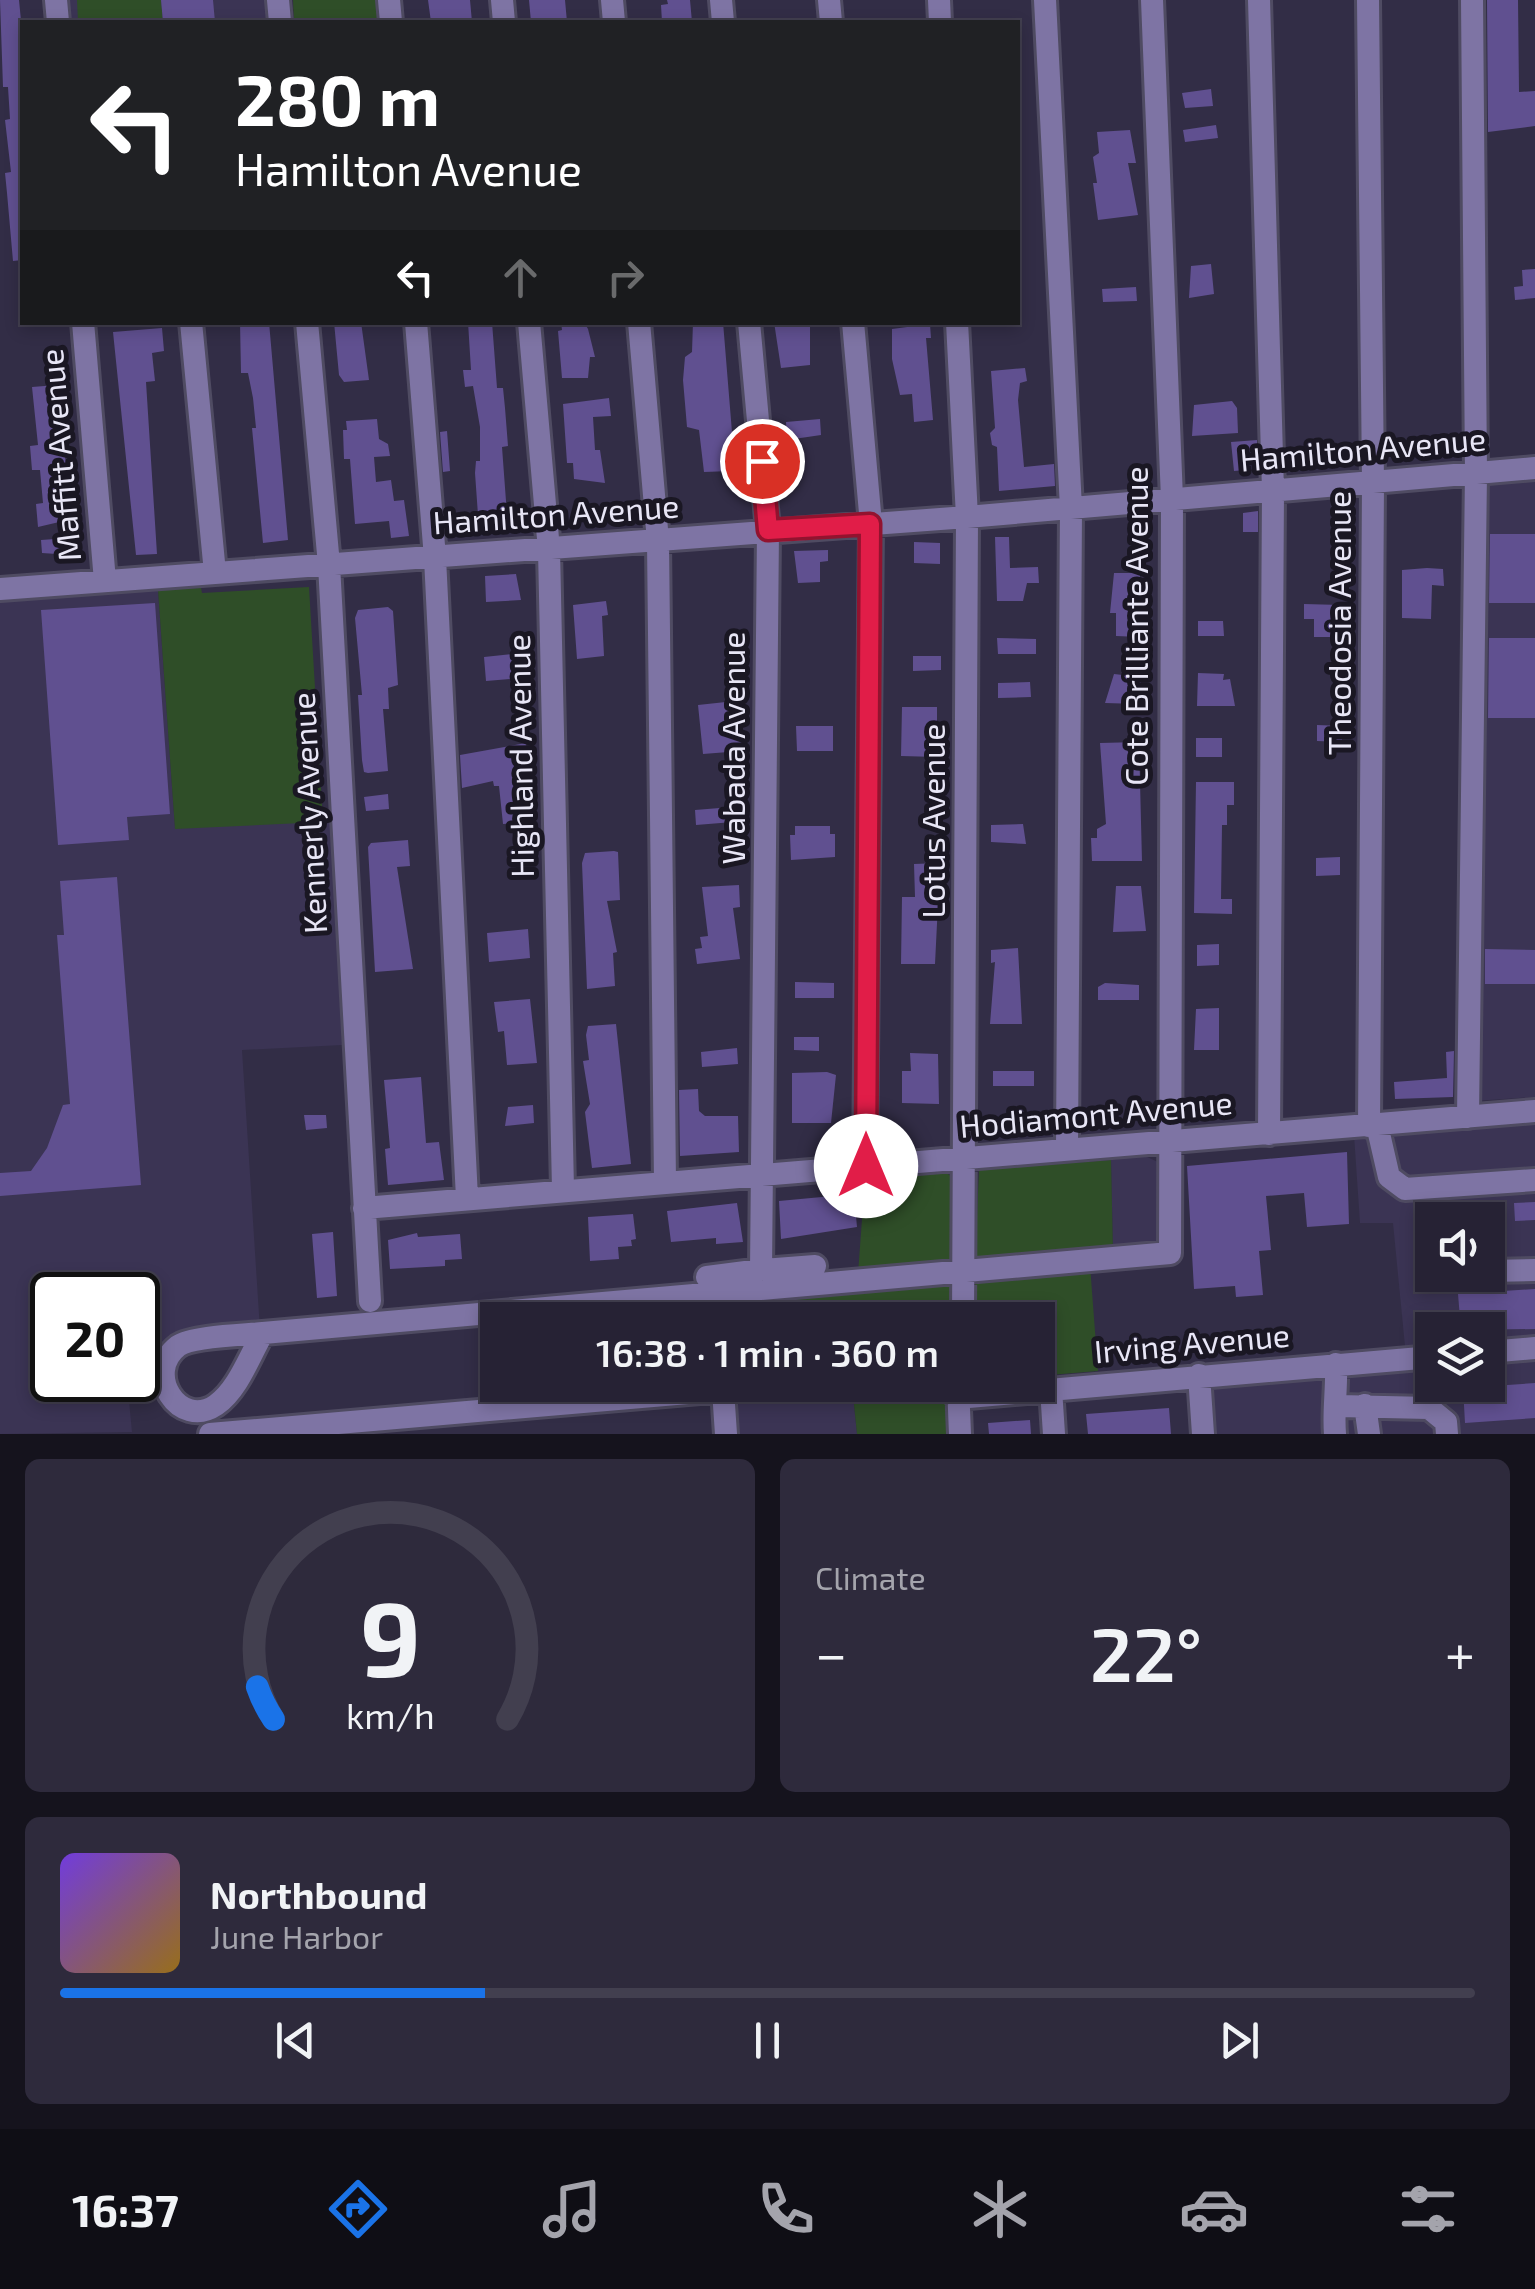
<!DOCTYPE html>
<meta charset="utf-8">
<style>
body{margin:0;font-family:"Exo 2",sans-serif;background:#2e2a3c;color:#f1f3f6;height:100vh;display:flex;flex-direction:column;font-size:38px;white-space:nowrap}
*{box-sizing:border-box;margin:0}
p{font-size:32px;color:#a4a4ac}
.icon{flex:none;width:55px;height:55px;fill:none;stroke:currentColor;stroke-width:2;stroke-linecap:round;stroke-linejoin:round}
.map{position:relative;height:1434px;overflow:hidden}
.sheet{display:flex;flex-direction:column;gap:25px;padding:25px;background:#15131d;flex:1}
.sheet>*{flex:none}
.banner{position:absolute;left:20px;top:20px;width:1000px;height:305px;border-radius:0px;box-shadow:0 5px 15px #0003,0 0 0 2px #423f4f;background:#202124;color:#fff;overflow:hidden}
.fabs{position:absolute;left:1415px;top:1202px;display:grid;gap:20px}
.fabs a{display:grid;place-items:center;width:90px;height:90px;border-radius:0px;background:#262234;box-shadow:0 5px 15px #0003,0 0 0 2px #423f4f;font-size:50px}
.speed{position:absolute;left:30px;top:1272px;display:flex;gap:20px;font-size:50px;font-weight:700;text-align:center}
.speed>*{display:grid;place-content:center;width:130px;height:130px;border-radius:50%;background:#262234;box-shadow:0 5px 15px #0003,0 0 0 2px #423f4f;line-height:1}
.speed .limit{border:5px solid #111;border-radius:15px;background:#fff;color:#111}
.pin{position:absolute;display:grid;place-items:center;width:85px;height:85px;color:#fff;margin:-42px;border:5px solid #fff;border-radius:50%;box-shadow:0 2px 10px #0007}
.me{position:absolute;width:110px;margin:-55px;rotate:0deg;stroke-linejoin:round;filter:drop-shadow(0 0 8px #0008)}
.turn{display:flex;align-items:center;gap:35px;height:210px;padding:0 50px;font-size:45px}
.turn .icon{width:130px;height:130px;stroke-width:2.5}
.turn b{display:block;font-size:70px;line-height:85px}
.lanes{display:flex;align-items:center;height:95px;padding:0 50px;background:#0003;justify-content:center;gap:50px;direction:ltr}
.lanes .off{opacity:.35}
.big{font-size:75px;font-weight:600;line-height:1.1}
.sheet .widget{flex:1;display:flex;flex-direction:column;justify-content:center;gap:15px;min-width:0;padding:0 35px;border-radius:15px;background:#2e2a3c}
.sheet .dial{align-items:center;gap:0}
.dial svg{height:260px;overflow:visible;fill:none;stroke:#423f4f;stroke-width:7;stroke-linecap:round;text-anchor:middle}
.dial text{fill:#f1f3f6;stroke:none}
.song{display:flex;align-items:center;gap:30px}
.cover{width:120px;height:120px;border-radius:15px;background:linear-gradient(135deg,hsl(260 70% 55%),hsl(40 70% 35%))}
.played{height:10px;border-radius:5px;background:linear-gradient(90deg,#1a73e8 30%,#423f4f 30%)}
.keys{display:flex;justify-content:space-around;direction:ltr}
.heat{display:flex;justify-content:space-between;align-items:center;font-size:55px;direction:ltr}
.sheet .tiles{flex:1;display:grid;gap:25px;grid-template-columns:1fr 1fr}
.widget:last-child{grid-column:span 2}
.trip{position:absolute;left:480px;top:1302px;width:575px;height:100px;border-radius:0px;background:#262234;box-shadow:0 5px 15px #0003,0 0 0 2px #423f4f;font-weight:600;line-height:100px;text-align:center}
.tabs{display:flex;height:160px;justify-content:space-around;align-items:center;background:#0f0e15;color:#a4a4ac}
.tabs .icon{width:70px;height:70px}
.tabs .selected{color:#1a73e8}
.tabs b{font-size:45px;color:#f1f3f6}
.map>svg:first-child{display:block}
.built{fill:#3b3454;fill-rule:evenodd}
.green{fill:#2f4e28}
.building{fill:#605090}
.lines{fill:none;stroke-linecap:round;stroke-linejoin:round}
.minor-casing{stroke:#4f4b62;stroke-width:28}
.minor{stroke:#7e74a4;stroke-width:22}
.route-casing{stroke:#92132f;stroke-width:25}
.route{stroke:#e11d48;stroke-width:18}
.labels{text-anchor:middle;stroke-width:10;stroke-linejoin:round;paint-order:stroke}
.street-label{font-size:32px;fill:#e8e6f6;stroke:#1a1723}
</style>
<div class="map">
<svg width="1535" height="1434" viewBox="0 0 1535 1434">
<rect width="100%" height="100%" fill="#322d46"/>
<path class="built" d="M 65,0 L 266,0 L 268,22 L 67,22 Z
M 1535,480 L 1535,1097 L 1474,1101 L 1479,484 Z
M 158,590 L 175,828 L 331,821 L 342,1045 L 242,1050 L 260,1330 L 138,1346 L 138,1295 L 52,1295 L 52,1380 L 127,1380 L 132,1432 L 0,1434 L 0,602 Z
M 1535,1122 L 1535,1335 L 1488,1339 L 1488,1330 L 1432,1330 L 1432,1344 L 1405,1346 L 1393,1223 L 1360,1223 L 1354,1135 ZM 1432,1220 L 1488,1220 L 1488,1275 L 1432,1275 Z
M 1143,1155 L 1160,1163 L 1164,1247 L 1113,1252 L 1111,1160 Z
M 1535,1358 L 1535,1434 L 1212,1434 L 1212,1385 L 1432,1366 L 1432,1385 L 1488,1385 L 1488,1361 Z
M 852,1385 L 857,1434 L 738,1434 L 736,1396 Z"/>
<path class="green" d="M 77,0 L 161,0 L 163,22 L 78,22 Z
M 293,0 L 383,0 L 385,22 L 294,22 Z
M 309,587 L 323,822 L 175,829 L 158,590 L 201,588 L 202,593 Z
M 1111,1160 L 1113,1252 L 975,1263 L 979,1170 Z
M 943,1170 L 953,1178 L 954,1265 L 858,1274 L 865,1178 Z
M 1090,1265 L 1098,1371 L 1038,1376 L 1038,1320 L 972,1320 L 976,1275 Z
M 948,1283 L 954,1286 L 954,1320 L 725,1320 L 722,1302 Z
M 735,1385 L 948,1385 L 949,1434 L 857,1434 L 852,1385 L 736,1396 Z"/>
<path class="building" d="M 0,0 L 19,0 L 22,31 L 22,260 L 13,261 L 7,193 L 5,173 L 11,172 L 5,120 L 10,119 L 8,87 L 3,87 Z
M 161,0 L 213,0 L 215,22 L 163,22 Z
M 428,0 L 470,0 L 472,22 L 431,22 Z
M 529,0 L 565,0 L 567,22 L 531,22 Z
M 667,0 L 690,0 L 692,22 L 662,22 L 661,5 L 668,4 Z
M 1487,0 L 1518,0 L 1519,92 L 1535,91 L 1535,126 L 1488,132 Z
M 1211,89 L 1213,106 L 1185,108 L 1182,93 Z
M 1216,125 L 1218,138 L 1185,142 L 1183,130 Z
M 1130,130 L 1136,163 L 1128,163 L 1138,215 L 1098,220 L 1093,183 L 1097,183 L 1093,157 L 1099,153 L 1097,132 Z
M 1211,264 L 1214,294 L 1189,298 L 1191,266 Z
M 1535,269 L 1535,298 L 1515,300 L 1514,287 L 1523,286 L 1522,270 Z
M 1136,287 L 1137,301 L 1103,302 L 1102,289 Z
M 240,322 L 269,322 L 288,540 L 263,543 L 252,428 L 256,428 L 253,398 L 248,373 L 241,373 Z
M 334,322 L 361,322 L 369,380 L 344,382 L 339,375 Z
M 468,322 L 492,322 L 497,388 L 503,388 L 505,408 L 508,446 L 502,447 L 508,528 L 479,529 L 475,473 L 476,461 L 480,461 L 480,427 L 473,386 L 465,387 L 463,370 L 471,370 Z
M 561,322 L 584,322 L 588,329 L 595,357 L 590,357 L 588,378 L 562,378 L 558,331 L 562,330 Z
M 693,322 L 723,322 L 735,469 L 731,471 L 704,472 L 699,430 L 687,427 L 683,380 L 685,357 L 692,352 Z
M 774,322 L 810,322 L 810,365 L 781,368 Z
M 930,324 L 931,338 L 926,338 L 933,420 L 914,422 L 912,394 L 900,395 L 892,359 L 892,329 Z
M 162,328 L 164,351 L 152,353 L 155,381 L 146,382 L 157,554 L 136,555 L 113,332 Z
M 1025,368 L 1027,381 L 1020,383 L 1018,400 L 1024,467 L 1054,464 L 1055,486 L 999,491 L 997,447 L 992,445 L 990,433 L 995,428 L 991,371 Z
M 57,385 L 72,519 L 38,527 L 36,504 L 43,503 L 40,470 L 32,470 L 30,446 L 38,445 L 32,387 Z
M 609,398 L 611,416 L 593,417 L 595,450 L 600,450 L 605,483 L 574,479 L 573,463 L 567,463 L 563,404 Z
M 1232,401 L 1237,408 L 1238,433 L 1192,436 L 1194,405 Z
M 377,419 L 379,439 L 388,444 L 390,456 L 374,457 L 376,482 L 391,480 L 394,501 L 404,500 L 409,536 L 391,538 L 389,521 L 355,524 L 350,459 L 344,459 L 343,430 L 347,430 L 346,421 Z
M 820,419 L 821,435 L 787,440 L 786,422 Z
M 447,431 L 450,471 L 443,472 L 440,432 Z
M 1257,440 L 1257,469 L 1234,471 L 1231,442 Z
M 1258,511 L 1258,532 L 1243,532 L 1243,513 Z
M 1490,534 L 1535,534 L 1535,603 L 1489,603 Z
M 995,537 L 1009,537 L 1010,568 L 1038,567 L 1039,583 L 1027,583 L 1023,601 L 997,601 Z
M 69,538 L 71,555 L 42,553 L 41,540 Z
M 914,542 L 940,543 L 940,564 L 914,563 Z
M 828,550 L 828,561 L 820,562 L 820,582 L 798,583 L 794,551 Z
M 1427,568 L 1443,569 L 1444,586 L 1432,585 L 1431,619 L 1402,618 L 1402,570 Z
M 1114,573 L 1140,573 L 1140,637 L 1116,636 L 1116,613 L 1110,613 Z
M 516,574 L 521,600 L 486,602 L 485,576 Z
M 606,601 L 608,615 L 602,616 L 604,656 L 577,659 L 573,605 Z
M 155,603 L 170,814 L 127,817 L 129,840 L 58,845 L 41,610 Z
M 1304,604 L 1341,605 L 1341,637 L 1314,637 L 1314,619 L 1304,619 Z
M 388,607 L 393,611 L 398,685 L 388,688 L 389,709 L 383,709 L 388,771 L 368,773 L 364,772 L 362,760 L 358,695 L 362,695 L 355,618 L 358,610 Z
M 1198,621 L 1223,621 L 1224,636 L 1198,636 Z
M 997,638 L 1036,639 L 1036,654 L 998,654 Z
M 1489,638 L 1535,638 L 1535,718 L 1488,718 Z
M 522,653 L 527,671 L 524,678 L 486,681 L 484,657 Z
M 913,656 L 941,656 L 941,670 L 913,671 Z
M 1198,673 L 1224,674 L 1223,680 L 1230,679 L 1235,706 L 1197,706 Z
M 1114,674 L 1140,677 L 1144,698 L 1139,698 L 1138,704 L 1105,703 Z
M 1030,682 L 1031,697 L 998,698 L 998,683 Z
M 735,701 L 736,710 L 740,710 L 741,751 L 703,754 L 698,705 Z
M 902,707 L 937,707 L 937,757 L 901,756 Z
M 1317,725 L 1342,726 L 1342,742 L 1317,741 Z
M 796,726 L 833,726 L 833,751 L 797,751 Z
M 1196,738 L 1222,738 L 1222,757 L 1196,757 Z
M 1139,742 L 1142,861 L 1092,861 L 1091,838 L 1097,838 L 1097,829 L 1106,824 L 1100,743 Z
M 526,743 L 530,783 L 523,784 L 527,822 L 503,824 L 499,786 L 494,786 L 493,781 L 462,788 L 460,755 Z
M 1196,782 L 1234,782 L 1234,805 L 1227,805 L 1227,825 L 1222,825 L 1221,899 L 1232,899 L 1232,914 L 1194,913 Z
M 388,794 L 389,809 L 366,811 L 364,797 Z
M 732,807 L 733,822 L 696,825 L 695,810 Z
M 1023,824 L 1026,844 L 991,842 L 991,825 Z
M 795,826 L 830,826 L 830,834 L 835,834 L 835,857 L 791,860 L 790,835 L 795,835 Z
M 408,840 L 410,866 L 397,867 L 413,969 L 375,972 L 368,847 L 371,843 Z
M 614,851 L 618,852 L 620,900 L 607,901 L 617,952 L 613,953 L 615,986 L 587,989 L 582,863 L 585,853 Z
M 1340,857 L 1340,875 L 1316,876 L 1316,858 Z
M 940,863 L 935,964 L 901,964 L 902,897 L 915,897 L 914,864 Z
M 117,877 L 141,1185 L 0,1196 L 0,1173 L 31,1171 L 47,1148 L 63,1105 L 70,1104 L 57,935 L 64,935 L 60,881 Z
M 739,885 L 740,907 L 733,908 L 740,959 L 697,964 L 695,949 L 702,948 L 700,937 L 708,936 L 702,887 Z
M 1116,886 L 1141,886 L 1146,931 L 1113,932 Z
M 528,929 L 530,958 L 489,962 L 487,933 Z
M 1219,944 L 1219,965 L 1197,966 L 1197,945 Z
M 1018,948 L 1022,1024 L 990,1024 L 995,962 L 991,963 L 991,950 Z
M 1485,949 L 1535,950 L 1535,984 L 1485,984 Z
M 795,982 L 834,983 L 834,998 L 795,998 Z
M 1105,983 L 1139,985 L 1139,1000 L 1098,1000 L 1098,987 Z
M 530,999 L 537,1063 L 507,1065 L 504,1031 L 498,1032 L 494,1002 Z
M 1219,1008 L 1219,1050 L 1194,1050 L 1196,1009 Z
M 616,1024 L 631,1164 L 592,1168 L 585,1112 L 590,1104 L 583,1061 L 589,1060 L 586,1035 L 588,1026 Z
M 794,1037 L 819,1037 L 819,1051 L 794,1050 Z
M 737,1048 L 738,1064 L 702,1067 L 701,1052 Z
M 1454,1051 L 1453,1097 L 1395,1099 L 1394,1082 L 1447,1078 L 1446,1052 Z
M 910,1053 L 938,1054 L 939,1104 L 902,1103 L 902,1071 L 911,1071 Z
M 993,1071 L 1034,1071 L 1034,1086 L 993,1086 Z
M 827,1072 L 836,1075 L 831,1123 L 792,1123 L 792,1073 Z
M 421,1077 L 426,1143 L 439,1142 L 444,1180 L 388,1185 L 385,1149 L 390,1148 L 384,1080 Z
M 698,1089 L 699,1111 L 705,1116 L 738,1116 L 739,1152 L 680,1156 L 679,1090 Z
M 533,1105 L 534,1123 L 505,1126 L 508,1107 Z
M 304,1115 L 326,1115 L 327,1128 L 306,1130 Z
M 993,1119 L 1033,1119 L 1034,1132 L 993,1133 Z
M 1347,1152 L 1349,1224 L 1307,1227 L 1304,1193 L 1266,1196 L 1271,1250 L 1259,1251 L 1263,1295 L 1236,1297 L 1235,1286 L 1194,1289 L 1187,1166 Z
M 854,1194 L 857,1227 L 781,1239 L 779,1201 Z
M 1535,1202 L 1535,1220 L 1515,1221 L 1514,1203 Z
M 737,1203 L 743,1242 L 716,1244 L 716,1238 L 671,1242 L 667,1211 Z
M 633,1214 L 636,1239 L 631,1240 L 632,1246 L 618,1247 L 619,1259 L 590,1261 L 588,1217 Z
M 333,1232 L 337,1296 L 317,1298 L 312,1234 Z
M 417,1233 L 418,1237 L 460,1234 L 462,1259 L 445,1260 L 445,1266 L 390,1269 L 388,1240 Z
M 1535,1289 L 1535,1329 L 1461,1330 L 1458,1294 Z
M 1535,1383 L 1535,1418 L 1465,1423 L 1463,1388 Z
M 1169,1408 L 1171,1434 L 1088,1434 L 1086,1414 Z
M 1030,1420 L 1031,1434 L 989,1434 L 988,1423 Z"/>
<g class="lines">
<defs>
<path id="minor" d="M 56,0 L 58,22
M 278,0 L 280,22
M 389,0 L 391,22
M 502,0 L 504,22
M 612,0 L 614,22
M 721,0 L 723,22
M 829,0 L 831,22
M 939,0 L 940,22
M 1045,0 L 1071,508 L 1067,1148
M 1259,0 L 1273,491 L 1269,1134
M 1368,0 L 1373,483 L 1369,1126
M 83,322 L 105,581
M 191,322 L 215,573
M 307,322 L 329,565 L 370,1301
M 416,322 L 435,558 L 467,1198
M 529,322 L 549,550 L 563,1189
M 639,322 L 658,541 L 665,1182
M 853,322 L 871,524 L 865,1166
M 957,322 L 967,517 L 963,1320
M 0,589 L 967,517 L 1535,468
M 1468,1117 L 1476,473 L 1472,0
M 1377,1125 L 1389,1177 L 1405,1189 L 1535,1180
M 364,1208 L 1535,1111
M 761,1270 L 815,1266
M 1488,1271 L 1535,1270
M 707,1277 L 761,1270 L 768,530 L 749,322
M 263,1333 C 250,1355 238,1390 216,1405 C 179,1430 143,1373 178,1346 C 192,1336 244,1335 263,1333 L 1170,1253 L 1172,499 L 1152,0
M 1488,1352 L 1535,1348
M 1199,1375 L 1203,1434
M 958,1385 L 960,1434
M 1051,1389 L 1054,1434
M 957,1398 L 1432,1357
M 1365,1405 L 1369,1434
M 1339,1406 L 1429,1408 L 1446,1422 L 1447,1434
M 210,1434 L 723,1390 L 726,1434
M 1335,1434 C 1333,1411 1337,1389 1336,1364"/>
</defs>
<use href="#minor" class="minor-casing"/>
<use href="#minor" class="minor"/>
</g>
<g class="lines">
<defs>
<path id="route" d="M 762,461 L 768,530 L 870,524 L 866,1166"/>
</defs>
<use href="#route" class="route-casing"/>
<use href="#route" class="route"/>
</g>
<g class="labels">
<g class="street-label">
<text transform="translate(1363 450) rotate(-5)" y="11">Hamilton Avenue</text>
<text transform="translate(61 455) rotate(-95)" y="11">Maffitt Avenue</text>
<text transform="translate(556 515) rotate(-4)" y="11">Hamilton Avenue</text>
<text transform="translate(1340 623) rotate(-90)" y="11">Theodosia Avenue</text>
<text transform="translate(1137 626) rotate(-90)" y="11">Cote Brilliante Avenue</text>
<text transform="translate(734 748) rotate(-90)" y="11">Wabada Avenue</text>
<text transform="translate(521 756) rotate(-91)" y="11">Highland Avenue</text>
<text transform="translate(310 813) rotate(-93)" y="11">Kennerly Avenue</text>
<text transform="translate(934 821) rotate(-90)" y="11">Lotus Avenue</text>
<text transform="translate(1096 1115) rotate(-5)" y="11">Hodiamont Avenue</text>
<text transform="translate(1192 1344) rotate(-5)" y="11">Irving Avenue</text>
</g>
</g>
</svg>
<div class="fabs">
<a><svg class="icon" aria-label="sound" viewBox="0 0 24 24"><path d="M4 9h4l5-4v14l-5-4H4zM17 9q2 3 0 6"/></svg></a>
<a><svg class="icon" aria-label="layers" viewBox="0 0 24 24"><path d="M12 4l9 5-9 5-9-5zM3 14l9 5 9-5"/></svg></a>
</div>
<div class="speed"><div class="limit">20</div></div>
<div class="pin" style="left:762px;top:461px;background:#d93025"><svg class="icon" aria-label="arrive" viewBox="0 0 24 24"><path d="M6 21V4h12l-3 4 3 4H6"/></svg></div>
<svg class="me" style="left:866px;top:1166px" viewBox="-20 -20 40 40"><circle r="19" fill="#fff"/><path d="M0-13L10 11 0 6-10 11z" fill="#e11d48"/></svg>
<div class="trip">16:38 · 1 min · 360 m</div>
<div class="banner">
<div class="turn"><svg class="icon" aria-label="left" viewBox="0 0 24 24"><path d="M17 20v-9H6M10 6l-5 5 5 5"/></svg><div><b>280 m</b>Hamilton Avenue</div></div>
<div class="lanes"><svg class="icon" aria-label="left" viewBox="0 0 24 24"><path d="M17 20v-9H6M10 6l-5 5 5 5"/></svg><svg class="icon off" aria-label="ahead" viewBox="0 0 24 24"><path d="M12 20V5M6 11l6-6 6 6"/></svg><svg class="icon off" aria-label="right" viewBox="0 0 24 24"><path d="M7 20v-9h11M14 6l5 5-5 5"/></svg></div>
</div>
</div>
<section class="sheet">
<div class="tiles">
<div class="widget dial"><svg viewBox="0 0 100 80">
<path d="M14 69A42 42 0 1 1 86 69"/>
<path d="M14 69A42 42 0 0 1 9 59" stroke="#1a73e8"/>
<text x="50" y="56" font-size="32" font-weight="700">9</text>
<text x="50" y="72" font-size="11">km/h</text>
</svg></div>
<div class="widget"><p>Climate</p>
<div class="heat"><a>−</a><b class="big">22°</b><a>+</a></div>
</div>
<div class="widget">
<div class="song"><i class="cover"></i><div><b>Northbound</b><p>June Harbor</p></div></div>
<div class="played"></div>
<div class="keys"><svg class="icon" aria-label="previous" viewBox="0 0 24 24"><path d="M18 5L8 12l10 7zM5 5v14"/></svg><svg class="icon" aria-label="pause" viewBox="0 0 24 24"><path d="M8 5v14M16 5v14"/></svg><svg class="icon" aria-label="next" viewBox="0 0 24 24"><path d="M6 5l10 7-10 7zM19 5v14"/></svg></div>
</div>
</div>
</section>
<nav class="tabs">
<b>16:37</b>
<svg class="icon selected" aria-label="directions" viewBox="0 0 24 24"><path d="M12 3l9 9-9 9-9-9zM9 14v-3h6M13 9l2 2-2 2"/></svg>
<svg class="icon" aria-label="music" viewBox="0 0 24 24"><path d="M9 18V5l10-2v13"/><circle cx="6" cy="18" r="3"/><circle cx="16" cy="16" r="3"/></svg>
<svg class="icon" aria-label="phone" viewBox="0 0 24 24"><path d="M5 4h4l2 5-3 2q2 4 5 5l2-3 5 2v4C11 20 4 13 5 4z"/></svg>
<svg class="icon" aria-label="climate" viewBox="0 0 24 24"><path d="M12 3v18M4 7l16 10M4 17L20 7"/></svg>
<svg class="icon" aria-label="car" viewBox="0 0 24 24"><path d="M5 17H2v-5l4-1 3-4h7l3 4 3 1v5h-3M9 17h6M6 11h13"/><circle cx="7" cy="17" r="2"/><circle cx="17" cy="17" r="2"/></svg>
<svg class="icon" aria-label="filters" viewBox="0 0 24 24"><path d="M4 7h16M4 17h16"/><circle cx="9" cy="7" r="2"/><circle cx="15" cy="17" r="2"/></svg>
</nav>
